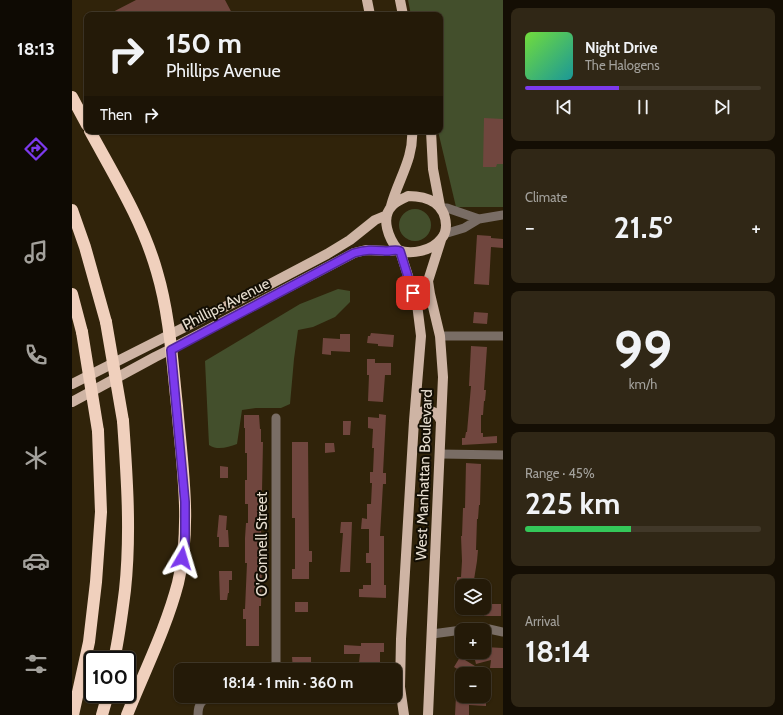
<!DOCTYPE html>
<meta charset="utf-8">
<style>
body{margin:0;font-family:Cabin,sans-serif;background:#302716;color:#f1f3f6;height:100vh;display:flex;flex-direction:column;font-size:15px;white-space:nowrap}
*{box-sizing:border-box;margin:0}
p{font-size:13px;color:#a3a19c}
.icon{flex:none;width:22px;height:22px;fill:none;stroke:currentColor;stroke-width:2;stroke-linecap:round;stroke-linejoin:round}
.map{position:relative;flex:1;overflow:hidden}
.sheet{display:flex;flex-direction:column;gap:8px;padding:8px;background:#140e04;width:280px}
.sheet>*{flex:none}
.guide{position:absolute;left:12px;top:12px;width:359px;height:122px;border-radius:8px;box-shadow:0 1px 3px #0004,0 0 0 1px #413829;background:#241a08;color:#f1f3f6;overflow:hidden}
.controls{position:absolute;left:383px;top:579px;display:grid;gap:8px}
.controls a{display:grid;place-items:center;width:36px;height:36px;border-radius:8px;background:#241a08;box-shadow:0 1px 3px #0004,0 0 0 1px #413829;font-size:20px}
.speed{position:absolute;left:12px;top:651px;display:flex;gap:8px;font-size:20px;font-weight:700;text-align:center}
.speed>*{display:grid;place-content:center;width:52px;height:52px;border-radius:50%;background:#241a08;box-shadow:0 1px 3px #0004,0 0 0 1px #413829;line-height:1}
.speed .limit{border:2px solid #111;border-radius:6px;background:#fff;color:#111}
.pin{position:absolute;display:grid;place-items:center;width:34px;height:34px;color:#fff;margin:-17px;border-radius:8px;box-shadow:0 2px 6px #0006}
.me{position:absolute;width:44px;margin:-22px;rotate:7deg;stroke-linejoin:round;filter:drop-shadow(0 0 3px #0008)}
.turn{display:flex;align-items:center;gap:14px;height:84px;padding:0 16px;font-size:18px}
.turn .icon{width:52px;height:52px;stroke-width:2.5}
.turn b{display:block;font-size:28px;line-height:34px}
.then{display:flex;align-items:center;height:38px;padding:0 16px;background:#0003;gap:8px;font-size:15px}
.big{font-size:30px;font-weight:700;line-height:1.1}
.sheet .card{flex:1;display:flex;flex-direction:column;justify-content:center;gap:6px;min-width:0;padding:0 14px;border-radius:8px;background:#302716}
.sheet .dial{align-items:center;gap:0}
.dial b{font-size:52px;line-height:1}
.song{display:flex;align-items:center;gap:12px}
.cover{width:48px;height:48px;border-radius:6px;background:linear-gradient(135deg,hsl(100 70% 55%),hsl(180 70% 35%))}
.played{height:4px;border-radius:2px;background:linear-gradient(90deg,#7c3aed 40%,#413829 40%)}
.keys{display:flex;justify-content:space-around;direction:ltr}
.heat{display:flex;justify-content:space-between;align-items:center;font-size:22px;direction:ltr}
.charge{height:6px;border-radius:3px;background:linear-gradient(90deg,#34c759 45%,#413829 0)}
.trip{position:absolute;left:102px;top:663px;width:228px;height:40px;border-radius:8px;background:#241a08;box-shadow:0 1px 3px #0004,0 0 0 1px #413829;font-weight:700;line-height:40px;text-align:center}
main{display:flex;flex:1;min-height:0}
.tabs{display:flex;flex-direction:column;width:72px;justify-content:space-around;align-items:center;background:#0e0a03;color:#a3a19c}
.tabs .icon{width:28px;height:28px}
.tabs .current{color:#7c3aed}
.tabs b{font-size:18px;color:#f1f3f6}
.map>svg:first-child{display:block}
.green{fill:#434f2c}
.building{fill:#70463e}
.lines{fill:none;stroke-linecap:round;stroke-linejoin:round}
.minor{stroke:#796d65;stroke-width:9}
.major{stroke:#ceb4a4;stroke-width:10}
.highway{stroke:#f0d0bd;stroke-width:12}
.highway-bridge{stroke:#f0d0bd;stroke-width:12}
.route-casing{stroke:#51269a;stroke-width:10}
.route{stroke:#7c3aed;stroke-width:7}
.labels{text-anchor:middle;stroke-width:4;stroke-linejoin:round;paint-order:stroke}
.street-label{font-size:15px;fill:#e8dfd1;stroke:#130e04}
</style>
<main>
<nav class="tabs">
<b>18:13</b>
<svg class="icon current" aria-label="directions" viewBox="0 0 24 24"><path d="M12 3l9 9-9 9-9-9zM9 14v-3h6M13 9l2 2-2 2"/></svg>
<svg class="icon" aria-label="music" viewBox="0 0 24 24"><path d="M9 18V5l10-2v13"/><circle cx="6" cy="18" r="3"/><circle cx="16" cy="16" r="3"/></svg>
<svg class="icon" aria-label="phone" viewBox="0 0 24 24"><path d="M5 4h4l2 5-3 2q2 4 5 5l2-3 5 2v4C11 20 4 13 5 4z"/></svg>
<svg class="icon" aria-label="climate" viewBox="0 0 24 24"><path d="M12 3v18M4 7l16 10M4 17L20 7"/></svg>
<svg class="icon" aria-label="car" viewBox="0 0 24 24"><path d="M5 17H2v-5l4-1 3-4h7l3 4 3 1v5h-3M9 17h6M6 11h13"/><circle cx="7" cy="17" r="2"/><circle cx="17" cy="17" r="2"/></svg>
<svg class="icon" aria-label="filters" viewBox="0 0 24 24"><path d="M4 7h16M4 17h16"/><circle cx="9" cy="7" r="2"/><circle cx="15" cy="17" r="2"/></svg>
</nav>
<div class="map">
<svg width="431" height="715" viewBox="0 0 431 715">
<rect width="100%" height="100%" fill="#30230a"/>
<path class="green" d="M 336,0 L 431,0 L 431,207 L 384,207 L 366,131 L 368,131 L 368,15 L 339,15 Z
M327 225a16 16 0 1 1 32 0a16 16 0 1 1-32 0Z
M 266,289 L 278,291 L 278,302 L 263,317 L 241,327 L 226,330 L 222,359 L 218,404 L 209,408 L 184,408 L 170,410 L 165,444 C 156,447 146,451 137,445 L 133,361 L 228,304 Z"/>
<path class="building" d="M 64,0 L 153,0 L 161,15 L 35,15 Z
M 412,118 L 431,119 L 431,164 L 425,164 L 424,167 L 411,167 Z
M 405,235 L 419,236 L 419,238 L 431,239 L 431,248 L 419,247 L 417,285 L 402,284 Z
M 402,312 L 416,313 L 415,324 L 401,323 Z
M 299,333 L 322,335 L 321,347 L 306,346 L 306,344 L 295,343 L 296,336 L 298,336 Z
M 268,334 L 278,334 L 278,352 L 259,351 L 259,355 L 250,354 L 251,338 L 268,339 Z
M 399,346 L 415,347 L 412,390 L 414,390 L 413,401 L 412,401 L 411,415 L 409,415 L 409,433 L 411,433 L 411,437 L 425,436 L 425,443 L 390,445 L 390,438 L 393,438 L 394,432 L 395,432 L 399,386 L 397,386 Z
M 295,359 L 303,359 L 303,363 L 319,363 L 319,375 L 313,375 L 311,402 L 296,401 L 297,375 L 295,375 Z
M 307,414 L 314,415 L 311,473 L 314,473 L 314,484 L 311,484 L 308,536 L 312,536 L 312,585 L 314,585 L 314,598 L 287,597 L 287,589 L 291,589 L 291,585 L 299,585 L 299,563 L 294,563 L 294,553 L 297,553 L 297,529 L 289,529 L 290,518 L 295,519 L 295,504 L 299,504 L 300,483 L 298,483 L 298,472 L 301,472 L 302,448 L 300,448 L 301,429 L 296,428 L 296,417 L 307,418 Z
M 172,415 L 187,415 L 188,429 L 189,429 L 189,442 L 191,442 L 190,491 L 188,491 L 190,563 L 189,606 L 187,606 L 187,646 L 174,646 L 174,619 L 171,619 L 171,609 L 173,609 L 175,563 L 173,563 L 173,538 L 174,523 L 176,523 L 176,504 L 173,504 L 173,480 L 175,480 L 175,453 L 173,453 L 173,428 L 172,428 Z
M 271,421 L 279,421 L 278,435 L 271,435 Z
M 220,442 L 236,442 L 237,551 L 240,551 L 240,562 L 237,562 L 237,579 L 220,579 L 220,569 L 223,569 L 223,518 L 220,518 Z
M 253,443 L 262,443 L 263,452 L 253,453 Z
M 394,463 L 409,464 L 408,505 L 407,505 L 406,519 L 405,519 L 404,550 L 406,550 L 405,561 L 401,586 L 385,586 L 385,577 L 389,577 L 390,561 L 389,536 L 390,536 L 391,508 L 393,508 Z
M 148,466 L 156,467 L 156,478 L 148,478 Z
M 147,515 L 155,516 L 154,530 L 156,530 L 157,547 L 147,547 L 147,537 L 145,537 Z
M 269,522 L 280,522 L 278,572 L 268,572 L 271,533 L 268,533 Z
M 147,571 L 160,571 L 160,580 L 157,580 L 157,593 L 156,593 L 155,600 L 148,600 Z
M 223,602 L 236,602 L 236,612 L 223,612 Z
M 412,604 L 429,604 L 429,616 L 412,616 Z
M 289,643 L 312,643 L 312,652 L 308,652 L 308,670 L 296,670 L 296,665 L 292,665 L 292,663 L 287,663 L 288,654 L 272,654 L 272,645 L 289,646 Z
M 412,647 L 431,648 L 431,668 L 418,668 L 419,660 L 404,664 L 401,652 L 412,652 Z
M 220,657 L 239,657 L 239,670 L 221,670 Z
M 388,657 L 403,666 L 398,674 L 387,674 L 387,670 L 382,667 Z
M 384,696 L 398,696 L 398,698 L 414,698 L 414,706 L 397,705 L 397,715 L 383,715 Z"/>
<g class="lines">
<path class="minor" d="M 370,208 L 375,208 L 407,219
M 372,234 L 392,228 L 407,219 L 431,215
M 368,336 L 431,336
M 368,454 L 431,455
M 394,630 L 417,629 L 431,632
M 360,634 L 390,630
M 204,670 L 204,418
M 126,715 C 126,704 130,698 141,697 L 329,697"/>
<path class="major" d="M 295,0 L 298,15
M 328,0 L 331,15
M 359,131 L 361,169 L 368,206
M 336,196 C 356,196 373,203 374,225 C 374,230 373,235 369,239 C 360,251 339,255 326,250 C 317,239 308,218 320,206 C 324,201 331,199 336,196 Z
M 319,206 C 326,180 342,158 340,131
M 328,251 L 345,304 L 349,336 L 342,421 L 329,639 L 328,687 L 332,715
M 0,384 L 200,283 L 255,254 L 278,240 L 303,220 L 315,215
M 0,402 L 83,357 L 99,349 L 282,253 L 294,250 L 316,251 L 326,250
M 342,421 C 347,407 363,407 369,421
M 356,715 L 371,377 L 368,336 L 358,294 L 356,281 L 369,240"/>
<path class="highway" d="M 0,97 L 15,125
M 18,131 C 43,177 71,222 85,272 C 98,316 100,361 105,406 C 110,465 120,525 106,583 C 94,629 72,672 55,715
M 0,210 L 13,247 L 34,322
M 0,294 L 10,332
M 42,660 C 47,637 50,614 53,590 C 59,534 55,477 51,421
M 1,715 L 17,642 L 24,582 L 29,512 L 26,431
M 30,715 L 36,694"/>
<path class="highway-bridge" d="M 34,322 L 51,421
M 10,332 L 26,431"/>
</g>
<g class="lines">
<defs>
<path id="route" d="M 110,558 L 113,545 L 113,502 L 99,350 L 282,253 C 296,249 301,250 315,251 C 320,251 323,249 328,251 L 341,293"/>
</defs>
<use href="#route" class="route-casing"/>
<use href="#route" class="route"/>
</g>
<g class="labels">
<g class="street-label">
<text transform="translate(154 304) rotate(-27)" y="5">Phillips Avenue</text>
<text transform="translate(352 475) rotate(-88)" y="5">West Manhattan Boulevard</text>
<text transform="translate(190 544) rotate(-90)" y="5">O'Connell Street</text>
</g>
</g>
</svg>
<div class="controls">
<a><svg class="icon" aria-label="layers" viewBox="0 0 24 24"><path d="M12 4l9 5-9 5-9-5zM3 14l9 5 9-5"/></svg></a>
<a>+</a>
<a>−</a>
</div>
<div class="speed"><div class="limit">100</div></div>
<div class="pin" style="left:341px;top:293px;background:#d93025"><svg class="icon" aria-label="arrive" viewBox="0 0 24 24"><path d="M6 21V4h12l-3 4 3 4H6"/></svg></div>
<svg class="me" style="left:110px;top:558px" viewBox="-20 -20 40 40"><path d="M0-17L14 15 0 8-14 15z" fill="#7c3aed" stroke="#fff" stroke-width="4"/></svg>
<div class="trip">18:14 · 1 min · 360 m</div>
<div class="guide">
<div class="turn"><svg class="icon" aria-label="right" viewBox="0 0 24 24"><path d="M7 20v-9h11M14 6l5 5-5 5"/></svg><div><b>150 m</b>Phillips Avenue</div></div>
<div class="then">Then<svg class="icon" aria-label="right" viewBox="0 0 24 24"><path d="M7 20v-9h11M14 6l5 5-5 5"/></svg></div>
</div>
</div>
<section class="sheet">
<div class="card">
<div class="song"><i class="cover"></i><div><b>Night Drive</b><p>The Halogens</p></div></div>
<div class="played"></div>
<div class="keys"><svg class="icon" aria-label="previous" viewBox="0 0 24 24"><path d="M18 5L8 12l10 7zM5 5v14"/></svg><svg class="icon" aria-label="pause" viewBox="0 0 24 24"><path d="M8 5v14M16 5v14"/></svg><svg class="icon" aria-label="next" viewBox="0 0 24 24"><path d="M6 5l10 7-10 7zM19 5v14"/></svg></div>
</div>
<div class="card"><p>Climate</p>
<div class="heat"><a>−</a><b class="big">21.5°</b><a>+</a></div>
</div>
<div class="card dial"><b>99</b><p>km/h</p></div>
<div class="card"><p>Range · 45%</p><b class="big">225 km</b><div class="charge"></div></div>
<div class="card"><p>Arrival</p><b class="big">18:14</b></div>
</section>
</main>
